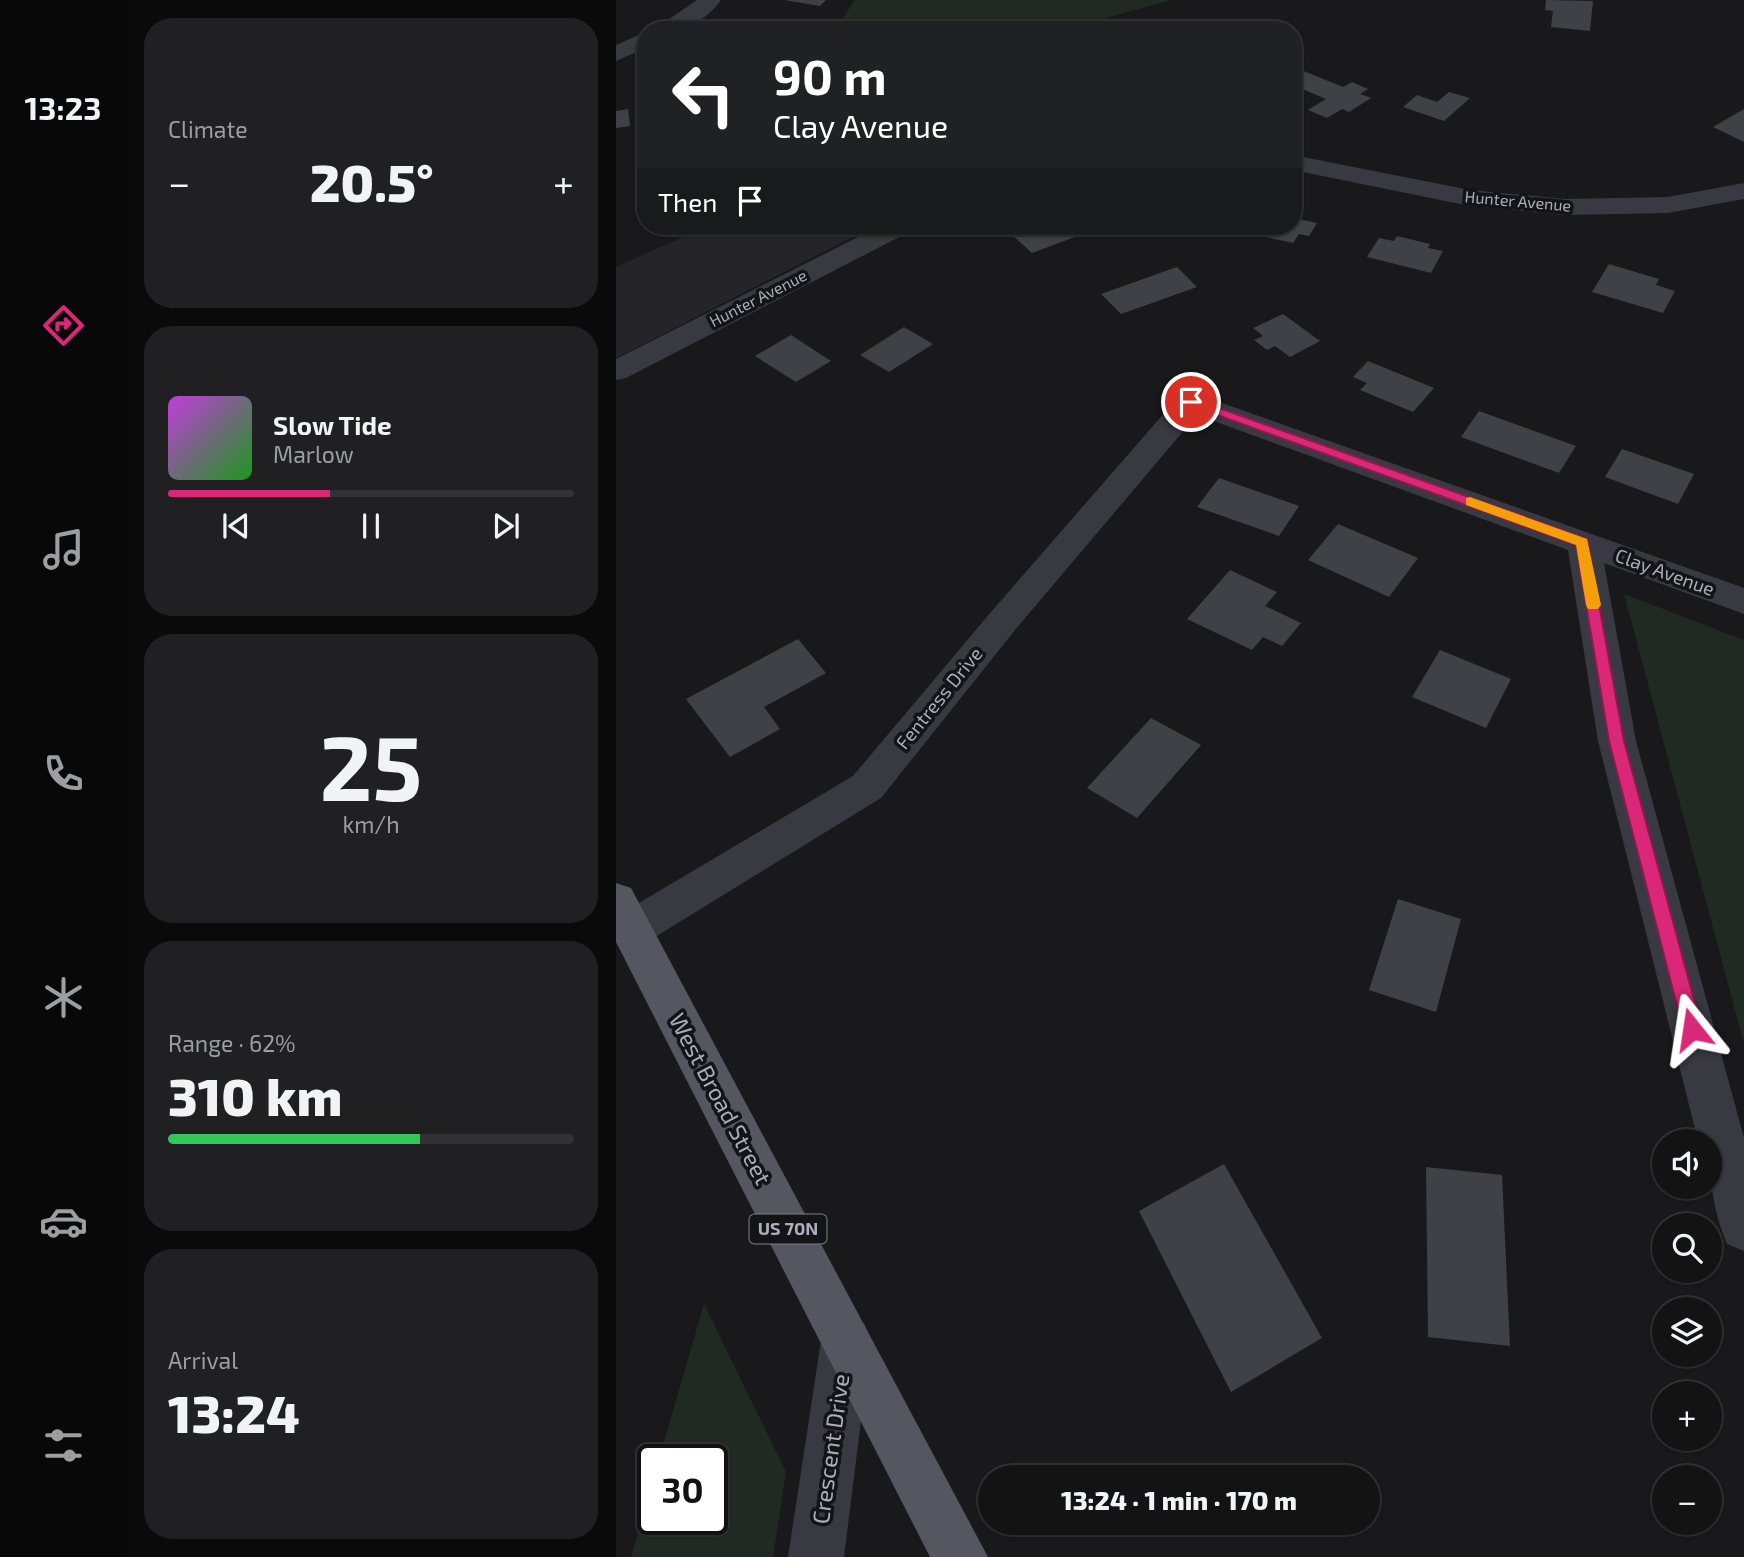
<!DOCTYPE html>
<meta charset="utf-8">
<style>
body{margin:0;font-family:"Exo 2",sans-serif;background:#202022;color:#f1f3f6;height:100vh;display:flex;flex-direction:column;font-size:26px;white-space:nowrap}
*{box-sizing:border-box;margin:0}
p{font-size:23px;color:#9d9ea0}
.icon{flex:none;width:38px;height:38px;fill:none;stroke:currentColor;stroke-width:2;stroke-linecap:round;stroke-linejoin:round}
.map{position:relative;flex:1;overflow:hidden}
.drawer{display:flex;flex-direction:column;gap:18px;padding:18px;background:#0a0a0b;width:490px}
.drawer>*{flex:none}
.guide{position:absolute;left:21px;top:21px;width:665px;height:214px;border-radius:28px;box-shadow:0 2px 5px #0004,0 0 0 2px #323234;background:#202124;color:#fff;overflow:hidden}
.tools{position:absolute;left:1036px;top:1129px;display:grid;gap:14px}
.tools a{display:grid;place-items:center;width:70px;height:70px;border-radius:50%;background:#131314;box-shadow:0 2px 5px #0004,0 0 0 2px #323234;font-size:35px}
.speed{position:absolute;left:21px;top:1444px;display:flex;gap:14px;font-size:35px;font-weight:700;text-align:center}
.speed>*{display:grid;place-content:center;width:91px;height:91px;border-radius:50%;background:#131314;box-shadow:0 2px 5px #0004,0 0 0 2px #323234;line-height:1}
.speed .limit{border:4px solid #111;border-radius:10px;background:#fff;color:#111}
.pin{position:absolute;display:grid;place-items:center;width:60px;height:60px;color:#fff;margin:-30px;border:4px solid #fff;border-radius:50%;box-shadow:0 2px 7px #0007}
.me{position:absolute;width:77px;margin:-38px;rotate:345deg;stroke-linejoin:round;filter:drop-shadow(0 0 5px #0008)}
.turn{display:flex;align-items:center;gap:24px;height:147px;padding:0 21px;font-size:32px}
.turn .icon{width:91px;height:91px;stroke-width:2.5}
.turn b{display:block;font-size:49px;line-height:60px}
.then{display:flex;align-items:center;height:66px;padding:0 21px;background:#0003;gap:14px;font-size:26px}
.big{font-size:52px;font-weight:800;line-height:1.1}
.drawer .widget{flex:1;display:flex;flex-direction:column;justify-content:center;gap:10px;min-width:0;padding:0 24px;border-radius:28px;background:#202022}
.drawer .dial{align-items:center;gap:0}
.dial b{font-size:91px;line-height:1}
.song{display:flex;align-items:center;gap:21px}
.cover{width:84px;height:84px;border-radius:10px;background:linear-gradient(135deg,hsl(290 70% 55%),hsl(120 70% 35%))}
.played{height:7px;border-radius:4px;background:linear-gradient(90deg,#db2777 40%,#323234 40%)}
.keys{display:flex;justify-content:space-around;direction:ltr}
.heat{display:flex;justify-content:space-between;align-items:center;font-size:38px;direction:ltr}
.charge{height:10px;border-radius:5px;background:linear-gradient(90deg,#34c759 62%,#323234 0)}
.trip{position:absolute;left:362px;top:1465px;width:402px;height:70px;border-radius:35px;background:#131314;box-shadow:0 2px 5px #0004,0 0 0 2px #323234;font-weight:800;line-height:70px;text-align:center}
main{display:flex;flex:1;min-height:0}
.tab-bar{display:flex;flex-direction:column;width:126px;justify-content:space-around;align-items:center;background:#080808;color:#9d9ea0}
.tab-bar .icon{width:49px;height:49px}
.tab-bar .selected{color:#db2777}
.tab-bar b{font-size:32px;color:#f1f3f6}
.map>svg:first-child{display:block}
.built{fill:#252428}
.green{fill:#202a22}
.building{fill:#404146}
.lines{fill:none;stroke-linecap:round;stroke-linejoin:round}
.street{fill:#393a41;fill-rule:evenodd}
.primary{fill:#555660;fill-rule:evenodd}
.route{fill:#db2777;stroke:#8e194d;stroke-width:2}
.slow{fill:#f59e0b}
.labels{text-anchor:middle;stroke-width:7;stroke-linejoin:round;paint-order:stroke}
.far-street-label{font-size:16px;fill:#aaaebc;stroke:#141416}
.shield{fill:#141416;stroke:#7d808a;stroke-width:2}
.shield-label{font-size:18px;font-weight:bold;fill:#aaaebc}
.street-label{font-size:19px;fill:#aaaebc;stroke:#141416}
.near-street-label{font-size:23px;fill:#aaaebc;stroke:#141416}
</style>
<main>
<nav class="tab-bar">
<b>13:23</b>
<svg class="icon selected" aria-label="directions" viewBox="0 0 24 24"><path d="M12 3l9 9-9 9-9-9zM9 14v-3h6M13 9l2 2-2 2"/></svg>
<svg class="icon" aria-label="music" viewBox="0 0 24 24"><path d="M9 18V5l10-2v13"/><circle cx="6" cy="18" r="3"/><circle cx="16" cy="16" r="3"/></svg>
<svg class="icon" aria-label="phone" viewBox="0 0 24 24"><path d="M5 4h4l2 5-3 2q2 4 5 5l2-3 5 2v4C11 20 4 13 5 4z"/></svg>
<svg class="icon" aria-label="climate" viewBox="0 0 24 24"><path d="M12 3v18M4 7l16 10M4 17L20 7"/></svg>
<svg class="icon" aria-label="car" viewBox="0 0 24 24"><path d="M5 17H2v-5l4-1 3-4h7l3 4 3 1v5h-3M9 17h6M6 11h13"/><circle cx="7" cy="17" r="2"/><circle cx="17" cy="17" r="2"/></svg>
<svg class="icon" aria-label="filters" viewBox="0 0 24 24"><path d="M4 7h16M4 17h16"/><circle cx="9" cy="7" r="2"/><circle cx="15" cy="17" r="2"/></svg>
</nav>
<section class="drawer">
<div class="widget"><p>Climate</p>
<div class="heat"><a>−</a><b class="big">20.5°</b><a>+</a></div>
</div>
<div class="widget">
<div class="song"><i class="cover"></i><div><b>Slow Tide</b><p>Marlow</p></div></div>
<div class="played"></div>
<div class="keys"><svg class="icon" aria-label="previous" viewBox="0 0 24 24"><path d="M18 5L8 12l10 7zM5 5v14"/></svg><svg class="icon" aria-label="pause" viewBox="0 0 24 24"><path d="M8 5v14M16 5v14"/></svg><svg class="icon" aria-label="next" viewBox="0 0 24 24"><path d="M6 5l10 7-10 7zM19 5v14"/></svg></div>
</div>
<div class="widget dial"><b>25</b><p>km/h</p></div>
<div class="widget"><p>Range · 62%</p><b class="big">310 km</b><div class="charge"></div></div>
<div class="widget"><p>Arrival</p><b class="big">13:24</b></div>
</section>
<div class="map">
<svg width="1128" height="1557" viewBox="0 0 1128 1557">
<rect width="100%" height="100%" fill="#19191b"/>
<path class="built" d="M 91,226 L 258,226 L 0,358 L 0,267 Z"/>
<path class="green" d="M 239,0 L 555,0 L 446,30 L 219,30 Z
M 1008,594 L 1128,640 L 1128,1044 Z
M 88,1304 L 170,1472 L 157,1557 L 15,1557 L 37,1480 L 37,1519 L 96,1519 L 96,1460 L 43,1459 Z"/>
<path class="building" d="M 168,0 L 210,0 L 204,6 Z
M 930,0 L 977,1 L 974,31 L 935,27 L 937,11 L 929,10 Z
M 685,70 L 727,87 L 736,82 L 752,89 L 744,94 L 755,98 L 733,112 L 726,109 L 711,118 L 692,110 L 710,99 L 677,85 L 677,75 Z
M 833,92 L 854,98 L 828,121 L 787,107 L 801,95 L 821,102 Z
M 12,109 L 14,126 L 0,128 L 0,111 Z
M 1128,109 L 1128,142 L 1097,127 Z
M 677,218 L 701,223 L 693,236 L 683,234 L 677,243 L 632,233 L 637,226 L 677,226 Z
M 413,226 L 488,226 L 416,253 L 394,233 Z
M 781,236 L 814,244 L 812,248 L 827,251 L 815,273 L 751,257 L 763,238 L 778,241 Z
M 993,264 L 1043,279 L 1040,285 L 1059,291 L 1047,313 L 976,292 Z
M 561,267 L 581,287 L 505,314 L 485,294 Z
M 667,314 L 704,341 L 674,357 L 659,346 L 651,350 L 638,340 L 647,336 L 637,328 Z
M 288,327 L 317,344 L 273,372 L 244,355 Z
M 175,335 L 215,361 L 180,382 L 139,356 Z
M 752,361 L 818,388 L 797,412 L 744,390 L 751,383 L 737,377 Z
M 863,411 L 960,446 L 943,473 L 845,437 Z
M 1006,449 L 1078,474 L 1062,504 L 989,477 Z
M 603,478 L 683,506 L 663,536 L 581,507 Z
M 722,524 L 802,558 L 773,597 L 692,560 Z
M 614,570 L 661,592 L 649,606 L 685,623 L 666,646 L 647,637 L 636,650 L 571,619 Z
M 182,639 L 210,673 L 148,707 L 164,729 L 114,757 L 70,699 Z
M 824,650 L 895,679 L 870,728 L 796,697 Z
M 535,718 L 585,745 L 521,818 L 471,788 Z
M 782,899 L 845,919 L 820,1012 L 753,990 Z
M 608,1164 L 706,1338 L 615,1392 L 523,1211 Z
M 810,1167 L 886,1175 L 894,1346 L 812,1337 Z"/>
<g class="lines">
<path class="street" d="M 81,0 L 105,0 C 87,25 66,30 37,30 Z
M 30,32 L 30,48 L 0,61 L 0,45 Z
M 677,155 L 854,190 L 949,199 L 1052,197 L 1128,183 L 1128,199 L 1052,213 L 949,215 L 854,206 L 677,170 Z
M 264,226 L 297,226 L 293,232 L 10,378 L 0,380 L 0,359 Z
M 575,392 L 1128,588 L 1128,614 L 988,563 L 1020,741 L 1128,1138 L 1128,1251 L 1111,1244 C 1096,1208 1094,1179 1094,1141 L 1082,1141 L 982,741 L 952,550 L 581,415 L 399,630 L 265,798 L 31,942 L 16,948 L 1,942 L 1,916 L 237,776 L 375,612 L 564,395 Z
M 230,1316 L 248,1323 L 255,1341 L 228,1557 L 172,1557 L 205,1341 L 212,1323 Z"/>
<path class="primary" d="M 0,883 L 15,888 L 372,1557 L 314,1557 L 0,942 Z"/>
</g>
<path class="route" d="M 575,398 L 971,539 L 1008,741 L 1086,1029 L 1083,1035 L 1076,1038 L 1070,1035 L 1067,1029 L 993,741 L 960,545 L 571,404 L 571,399 Z"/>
<path class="slow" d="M 854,497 L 971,539 L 985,605 L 982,609 L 972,609 L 970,605 L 960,545 L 850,505 L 850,498 Z"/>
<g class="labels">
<g class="far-street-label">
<text transform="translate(902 201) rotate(5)" y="6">Hunter Avenue</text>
<text transform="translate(142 298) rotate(-27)" y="6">Hunter Avenue</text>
</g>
<rect class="shield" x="133.5" y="1214.5" width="77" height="29" rx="5"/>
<g class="shield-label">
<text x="172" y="1235">US 70N</text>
</g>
<g class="street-label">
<text transform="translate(1049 572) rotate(20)" y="7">Clay Avenue</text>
<text transform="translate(323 698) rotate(-51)" y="7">Fentress Drive</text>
</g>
<g class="near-street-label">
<text transform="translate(104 1099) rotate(62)" y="8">West Broad Street</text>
<text transform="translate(215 1449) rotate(-82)" y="8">Crescent Drive</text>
</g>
</g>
</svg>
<div class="tools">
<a><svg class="icon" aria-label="sound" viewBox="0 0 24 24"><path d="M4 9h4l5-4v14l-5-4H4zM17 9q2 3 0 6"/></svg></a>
<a><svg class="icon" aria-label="search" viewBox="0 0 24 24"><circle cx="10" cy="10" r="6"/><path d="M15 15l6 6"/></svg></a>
<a><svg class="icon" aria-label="layers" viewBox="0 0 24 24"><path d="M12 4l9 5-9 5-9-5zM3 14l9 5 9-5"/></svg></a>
<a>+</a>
<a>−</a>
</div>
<div class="speed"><div class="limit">30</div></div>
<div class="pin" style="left:575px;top:402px;background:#d93025"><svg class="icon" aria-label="arrive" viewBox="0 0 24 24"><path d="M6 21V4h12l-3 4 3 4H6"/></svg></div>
<svg class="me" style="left:1076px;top:1029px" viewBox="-20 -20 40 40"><path d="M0-17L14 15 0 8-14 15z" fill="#db2777" stroke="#fff" stroke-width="4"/></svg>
<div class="trip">13:24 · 1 min · 170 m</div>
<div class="guide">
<div class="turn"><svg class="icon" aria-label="left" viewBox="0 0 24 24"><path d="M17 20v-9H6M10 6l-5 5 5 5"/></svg><div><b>90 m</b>Clay Avenue</div></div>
<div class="then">Then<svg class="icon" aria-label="arrive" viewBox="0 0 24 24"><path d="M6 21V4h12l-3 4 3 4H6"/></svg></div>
</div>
</div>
</main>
